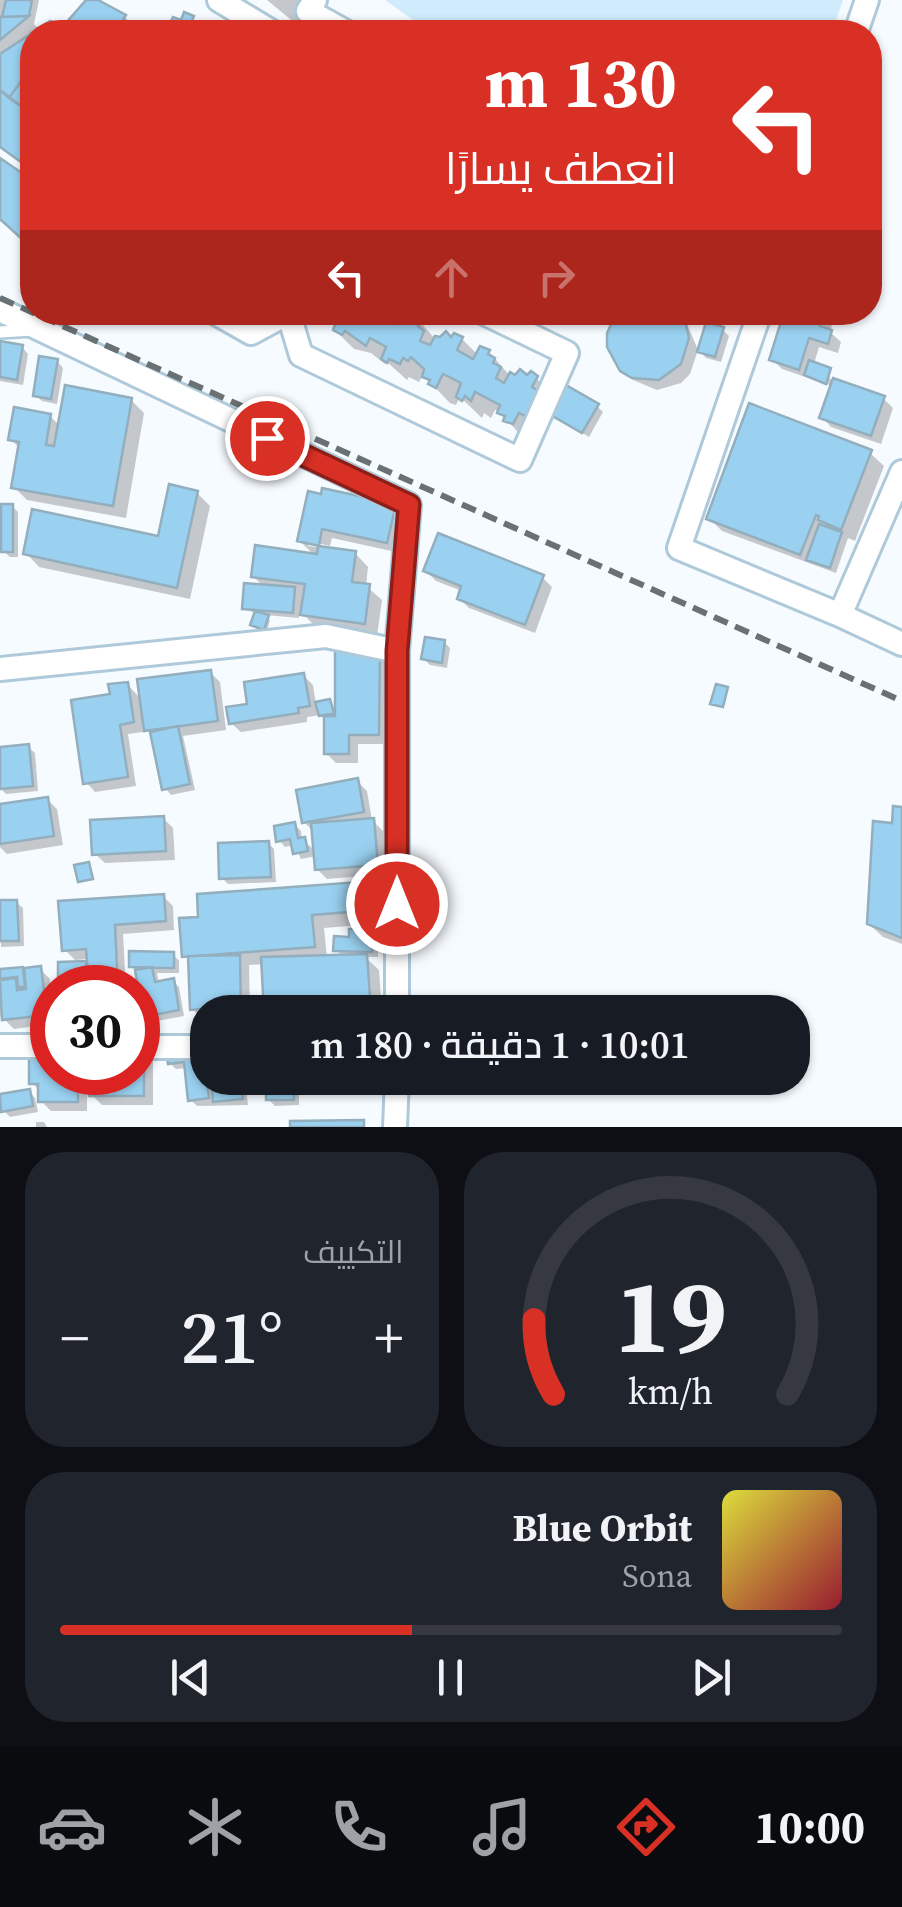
<!DOCTYPE html>
<html lang="ar">
<meta charset="utf-8">
<style>
body{margin:0;font-family:"Source Serif 4",Cairo,serif;background:#20242c;color:#f1f3f6;direction:rtl;height:100vh;display:flex;flex-direction:column;font-size:38px;white-space:nowrap}
*{box-sizing:border-box;margin:0}
p{font-size:32px;color:#9ea1a6}
.icon{flex:none;width:55px;height:55px;fill:none;stroke:currentColor;stroke-width:2;stroke-linecap:round;stroke-linejoin:round}
.map{position:relative;height:1127px;overflow:hidden;direction:ltr}
.side{display:flex;flex-direction:column;gap:25px;padding:25px;background:#0d0f14;flex:1}
.side>*{flex:none}
.guide{position:absolute;left:20px;top:20px;width:862px;height:305px;border-radius:40px;box-shadow:0 2px 8px #0004;direction:rtl;background:#d93025;color:#fff;overflow:hidden}
.speed{position:absolute;left:30px;top:965px;display:flex;gap:20px;font-size:50px;font-weight:700;text-align:center}
.speed>*{display:grid;place-content:center;width:130px;height:130px;border-radius:50%;background:#171b24;box-shadow:0 2px 8px #0004;line-height:1}
.speed .limit{border:15px solid #d22;background:#fff;color:#111}
.pin{position:absolute;display:grid;place-items:center;width:85px;height:85px;color:#fff;margin:-42px;border:5px solid #fff;border-radius:50%;box-shadow:0 2px 10px #0007}
.me{position:absolute;width:110px;margin:-55px;rotate:0deg;stroke-linejoin:round;filter:drop-shadow(0 0 8px #0008)}
.turn{display:flex;align-items:center;gap:35px;height:210px;padding:0 40px;font-size:45px}
.turn .icon{width:130px;height:130px;stroke-width:2.5}
.turn b{display:block;font-size:70px;line-height:85px}
.lanes{display:flex;align-items:center;height:95px;padding:0 40px;background:#0003;justify-content:center;gap:50px;direction:ltr}
.lanes .off{opacity:.35}
.big{font-size:75px;font-weight:600;line-height:1.1}
.side .tile{flex:1;display:flex;flex-direction:column;justify-content:center;gap:15px;min-width:0;padding:0 35px;border-radius:40px;background:#20242c}
.side .dial{align-items:center;gap:0}
.dial svg{height:260px;overflow:visible;fill:none;stroke:#363941;stroke-width:7;stroke-linecap:round;text-anchor:middle}
.dial text{fill:#f1f3f6;stroke:none}
.song{display:flex;align-items:center;gap:30px}
.cover{width:120px;height:120px;border-radius:15px;background:linear-gradient(135deg,hsl(60 70% 55%),hsl(350 70% 35%))}
.played{height:10px;border-radius:5px;background:linear-gradient(90deg,#d93025 45%,#363941 45%)}
.keys{display:flex;justify-content:space-around;direction:ltr}
.heat{display:flex;justify-content:space-between;align-items:center;font-size:55px;direction:ltr}
.side .tiles{flex:1;display:grid;gap:25px;grid-template-columns:1fr 1fr}
.tile:last-child{grid-column:span 2}
.trip{position:absolute;left:190px;top:995px;width:620px;height:100px;border-radius:40px;background:#171b24;box-shadow:0 2px 8px #0004;font-weight:600;line-height:100px;text-align:center;direction:rtl}
.tab-bar{display:flex;height:160px;justify-content:space-around;align-items:center;background:#090b0e;color:#9ea1a6}
.tab-bar .icon{width:70px;height:70px}
.tab-bar .current{color:#d93025}
.tab-bar b{font-size:45px;color:#f1f3f6}
.map>svg:first-child{display:block}
.green{fill:#d0ecfc}
.shadow{fill:#0003}
.building{fill:#9ad1f0;stroke:#93aebd;stroke-width:2.5}
.lines{fill:none;stroke-linecap:round;stroke-linejoin:round}
.lane-casing{stroke:#aec9d9;stroke-width:16}
.street-casing{stroke:#aec9d9;stroke-width:28}
.lane{stroke:#fff;stroke-width:11}
.street{stroke:#fff;stroke-width:22}
.rail{stroke:#697175;stroke-width:6;stroke-dasharray:15 8;stroke-linecap:butt}
.route-casing{stroke:#8d1f18;stroke-width:25}
.route{stroke:#d93025;stroke-width:18}
</style>
<div class="map">
<svg width="902" height="1127" viewBox="0 0 902 1127">
<rect width="100%" height="100%" fill="#f6fbff"/>
<path class="green" d="M 385,0 L 843,0 L 832,32 L 430,32 Z"/>
<path class="shadow" d="M 0,0 L 39,0 L 34,24 L 40,30 L 51,24 L 63,29 L 89,0 L 125,17 L 138,30 L 136,32 L 32,32 L 32,170 L 0,147 Z
M 267,0 L 319,0 L 303,9 L 296,24 Z
M 0,161 L 32,183 L 32,245 L 0,221 Z
M 335,312 L 388,312 L 385,318 L 400,327 L 408,314 L 414,315 L 436,340 L 462,339 L 478,355 L 489,352 L 511,377 L 536,378 L 555,397 L 597,406 L 603,412 L 589,437 L 555,416 L 545,433 L 538,430 L 525,440 L 500,412 L 495,410 L 491,418 L 484,413 L 482,418 L 460,397 L 456,405 L 450,403 L 423,375 L 419,382 L 409,377 L 407,380 L 387,362 L 385,364 L 371,353 L 354,349 L 335,330 L 338,324 L 332,318 Z
M 787,312 L 836,312 L 830,332 L 841,342 L 838,353 L 819,347 L 814,364 L 830,370 L 830,379 L 883,398 L 893,408 L 881,444 L 831,427 L 822,417 L 832,386 L 782,369 L 772,359 Z
M 678,315 L 688,326 L 698,350 L 690,374 L 681,383 L 657,390 L 633,380 L 622,369 Z
M 722,329 L 729,336 L 721,362 L 706,358 L 700,351 Z
M 0,343 L 22,347 L 28,354 L 23,385 L 0,381 Z
M 57,361 L 63,368 L 57,404 L 42,401 L 35,395 Z
M 131,400 L 144,413 L 126,518 L 27,500 L 14,487 L 20,449 L 11,439 L 50,416 L 60,426 Z
M 870,453 L 884,466 L 855,541 L 848,538 L 836,573 L 722,531 L 709,518 Z
M 197,493 L 210,506 L 190,599 L 39,567 L 26,553 L 160,539 Z
M 310,494 L 394,506 L 404,516 L 396,552 L 332,538 L 330,546 L 308,541 L 308,546 L 355,553 L 368,567 L 366,586 L 382,600 L 377,636 L 316,627 L 299,610 L 299,618 L 265,615 L 270,620 L 267,631 L 253,625 L 256,614 L 244,608 L 264,587 L 253,576 L 315,556 L 300,541 Z
M 12,506 L 18,512 L 18,557 L 10,557 L 3,551 Z
M 426,571 L 542,577 L 552,587 L 535,633 L 469,608 L 459,598 L 462,591 L 436,581 Z
M 444,642 L 450,648 L 447,668 L 430,665 L 424,659 Z
M 379,652 L 389,662 L 388,744 L 358,744 L 358,763 L 336,763 L 326,753 L 327,717 L 321,715 L 307,717 L 307,722 L 241,732 L 231,723 L 250,706 L 303,675 L 313,685 L 316,705 L 330,701 L 336,718 Z
M 210,672 L 220,682 L 226,730 L 183,736 L 195,790 L 171,795 L 165,788 L 154,737 L 142,725 L 143,732 L 128,734 L 136,786 L 95,792 L 86,782 L 113,696 L 127,684 L 142,700 Z
M 28,747 L 35,753 L 38,791 L 6,794 L 0,788 L 0,749 Z
M 357,781 L 367,791 L 372,820 L 383,831 L 387,874 L 327,879 L 317,869 L 316,856 L 301,859 L 294,845 L 285,847 L 279,840 L 295,825 L 301,831 L 302,840 L 316,851 L 314,832 L 304,822 Z
M 47,799 L 57,809 L 63,845 L 7,854 L 0,847 L 0,806 Z
M 902,809 L 902,944 L 883,937 L 869,924 Z
M 163,818 L 173,828 L 175,860 L 105,863 L 95,854 Z
M 268,843 L 274,849 L 276,882 L 228,884 L 222,878 Z
M 372,884 L 385,897 L 387,923 L 324,928 L 327,958 L 343,957 L 336,950 L 351,939 L 372,932 L 378,938 L 378,957 L 365,957 L 379,970 L 382,1012 L 267,1012 L 264,964 L 249,965 L 250,1012 L 208,1012 L 208,1023 L 192,1009 L 191,962 L 185,956 Z
M 163,896 L 173,906 L 174,930 L 123,934 L 126,988 L 61,988 L 60,964 L 89,964 L 89,959 L 75,960 L 65,950 Z
M 16,902 L 23,908 L 24,946 L 1,947 L 0,903 Z
M 173,954 L 179,961 L 179,973 L 157,973 L 159,983 L 173,981 L 179,987 L 184,1016 L 151,1022 L 145,1015 L 138,973 L 131,966 Z
M 40,969 L 50,979 L 52,1024 L 14,1029 L 0,1015 L 0,983 L 6,982 L 2,978 L 22,970 L 27,975 Z
M 52,1041 L 52,1072 L 72,1072 L 72,1083 L 77,1083 L 87,1093 L 87,1111 L 51,1111 L 41,1101 L 41,1092 L 32,1083 Z
M 138,1046 L 153,1056 L 153,1105 L 102,1105 L 92,1095 L 138,1072 Z
M 208,1049 L 208,1078 L 245,1078 L 248,1105 L 197,1106 L 191,1100 L 187,1068 L 176,1069 L 170,1063 Z
M 268,1078 L 299,1078 L 299,1105 L 275,1106 L 268,1099 Z
M 29,1091 L 35,1098 L 38,1112 L 10,1117 L 3,1110 Z
M 36,1122 L 44,1122 L 47,1127 L 36,1127 Z"/>
<path class="building" d="M 6,0 L 32,0 L 29,16 L 2,17 Z
M 86,0 L 98,0 L 126,15 L 116,32 L 58,32 Z
M 184,12 L 194,16 L 192,21 L 209,28 L 211,25 L 218,32 L 165,32 L 173,17 L 181,20 Z
M 29,16 L 0,40 L 0,17 Z
M 50,21 L 62,26 L 58,32 L 33,32 Z
M 32,33 L 32,66 L 9,98 L 0,90 L 0,54 Z
M 32,66 L 32,114 L 9,98 Z
M 0,90 L 32,114 L 32,170 L 0,147 Z
M 0,158 L 32,180 L 32,210 L 24,241 L 0,219 Z
M 332,312 L 375,312 L 373,315 L 380,319 L 382,314 L 399,324 L 405,312 L 415,313 L 413,316 L 420,321 L 418,326 L 424,331 L 420,341 L 430,345 L 435,336 L 440,337 L 446,331 L 451,337 L 454,333 L 463,337 L 457,350 L 473,359 L 480,346 L 490,350 L 488,354 L 495,358 L 493,363 L 501,367 L 496,378 L 504,383 L 510,372 L 515,375 L 520,369 L 527,375 L 531,371 L 538,376 L 532,387 L 539,392 L 525,416 L 519,413 L 513,424 L 503,421 L 505,416 L 497,413 L 500,405 L 475,392 L 471,401 L 465,396 L 462,401 L 456,397 L 461,383 L 443,374 L 436,388 L 428,384 L 430,380 L 422,377 L 424,369 L 411,357 L 408,361 L 403,358 L 400,364 L 389,359 L 387,363 L 381,359 L 386,347 L 370,338 L 366,346 L 345,331 L 342,335 L 333,330 L 336,322 L 329,319 Z
M 617,312 L 678,312 L 686,325 L 689,338 L 681,364 L 659,380 L 632,378 L 620,371 L 607,347 L 607,333 Z
M 784,312 L 824,312 L 820,326 L 832,330 L 828,344 L 809,338 L 799,370 L 769,360 Z
M 706,322 L 724,327 L 715,357 L 697,352 Z
M 0,341 L 23,345 L 17,380 L 0,377 Z
M 39,356 L 58,359 L 51,399 L 33,396 Z
M 809,360 L 831,368 L 826,384 L 804,375 Z
M 833,378 L 885,396 L 871,436 L 819,418 Z
M 65,385 L 132,398 L 113,506 L 11,488 L 19,442 L 8,440 L 14,407 L 51,414 L 46,445 L 54,446 Z
M 566,385 L 599,404 L 582,433 L 549,414 Z
M 749,403 L 872,450 L 841,530 L 818,520 L 819,516 L 816,515 L 800,555 L 706,519 Z
M 169,484 L 198,491 L 177,588 L 23,554 L 32,509 L 158,536 Z
M 322,488 L 396,504 L 387,543 L 322,529 L 319,546 L 297,541 L 308,491 L 321,494 Z
M 1,504 L 13,504 L 13,552 L 1,552 Z
M 819,524 L 842,532 L 830,568 L 806,560 Z
M 438,533 L 544,575 L 525,625 L 457,599 L 461,586 L 423,571 Z
M 255,545 L 317,554 L 318,546 L 356,551 L 352,582 L 370,584 L 365,624 L 300,615 L 305,584 L 251,577 Z
M 244,583 L 295,587 L 293,613 L 242,609 Z
M 255,611 L 269,615 L 264,630 L 250,625 Z
M 425,637 L 445,640 L 442,663 L 421,659 Z
M 335,649 L 380,649 L 379,735 L 349,735 L 349,754 L 324,754 L 324,716 L 335,716 Z
M 211,670 L 218,721 L 144,731 L 137,679 Z
M 304,673 L 310,706 L 298,708 L 299,713 L 229,724 L 226,707 L 247,704 L 244,682 Z
M 128,682 L 134,722 L 120,725 L 128,777 L 83,784 L 71,700 L 110,694 L 108,684 Z
M 716,684 L 728,687 L 723,707 L 710,704 Z
M 330,699 L 334,713 L 319,716 L 315,702 Z
M 178,726 L 190,784 L 162,790 L 150,732 Z
M 29,744 L 33,786 L 0,789 L 0,747 Z
M 358,778 L 364,812 L 302,823 L 296,790 Z
M 48,797 L 54,836 L 0,844 L 0,804 Z
M 893,806 L 902,807 L 902,938 L 867,924 L 873,821 L 892,823 Z
M 164,816 L 166,851 L 92,855 L 90,820 Z
M 374,818 L 378,865 L 315,870 L 311,823 Z
M 295,822 L 298,838 L 305,837 L 308,851 L 293,854 L 290,839 L 276,842 L 274,826 Z
M 269,841 L 271,877 L 219,879 L 218,843 Z
M 89,862 L 93,879 L 78,882 L 74,865 Z
M 373,881 L 375,910 L 312,915 L 315,947 L 182,957 L 179,918 L 198,917 L 197,894 Z
M 164,894 L 166,921 L 115,925 L 118,988 L 94,988 L 93,974 L 88,974 L 86,949 L 62,951 L 58,901 Z
M 0,900 L 17,900 L 19,941 L 0,941 Z
M 349,929 L 373,930 L 372,952 L 333,951 L 334,936 L 349,937 Z
M 129,951 L 174,952 L 174,968 L 129,967 Z
M 367,954 L 371,1012 L 264,1012 L 261,957 Z
M 240,955 L 241,1012 L 208,1012 L 208,1021 L 203,1022 L 202,1009 L 190,1010 L 188,956 Z
M 86,961 L 86,988 L 58,988 L 58,962 Z
M 41,966 L 47,1015 L 2,1020 L 0,980 L 16,978 L 17,990 L 26,989 L 24,968 Z
M 23,967 L 25,987 L 18,987 L 17,977 L 0,979 L 0,969 Z
M 152,967 L 155,982 L 174,978 L 179,1010 L 143,1017 L 135,970 Z
M 52,1038 L 52,1072 L 63,1072 L 63,1081 L 78,1081 L 78,1102 L 38,1102 L 38,1084 L 29,1084 L 29,1039 Z
M 202,1040 L 209,1098 L 188,1101 L 184,1062 L 168,1064 L 165,1044 Z
M 138,1044 L 144,1044 L 144,1096 L 89,1096 L 89,1072 L 138,1072 Z
M 211,1078 L 240,1078 L 243,1099 L 213,1102 Z
M 266,1078 L 293,1078 L 294,1100 L 266,1100 Z
M 30,1089 L 33,1106 L 1,1112 L 0,1094 Z
M 364,1120 L 364,1127 L 290,1127 L 290,1121 Z"/>
<g class="lines">
<defs>
<path id="lane" d="M 0,332 L 33,330"/>
<path id="street" d="M 219,0 L 272,32
M 315,0 L 308,11 L 346,32
M 856,32 L 867,0
M 0,310 L 409,505 L 397,651 L 397,1012
M 214,312 L 251,333 L 290,312
M 760,312 L 679,548 L 840,615
M 289,315 L 301,355 L 520,460 L 567,353 L 482,312
M 902,472 L 840,615 L 902,644
M 0,669 L 326,636 L 397,651
M 0,1046 L 52,1046
M 138,1047 L 208,1047
M 395,1127 L 397,1078"/>
</defs>
<use href="#lane" class="lane-casing"/>
<use href="#street" class="street-casing"/>
<use href="#lane" class="lane"/>
<use href="#street" class="street"/>
<path class="rail" d="M 0,298 L 902,701"/>
</g>
<g class="lines">
<defs>
<path id="route" d="M 267,438 L 409,505 L 397,651 L 397,904"/>
</defs>
<use href="#route" class="route-casing"/>
<use href="#route" class="route"/>
</g>
</svg>
<div class="speed"><div class="limit">30</div></div>
<div class="pin" style="left:267px;top:438px;background:#d93025"><svg class="icon" aria-label="arrive" viewBox="0 0 24 24"><path d="M6 21V4h12l-3 4 3 4H6"/></svg></div>
<svg class="me" style="left:397px;top:904px" viewBox="-20 -20 40 40"><circle r="17" fill="#d93025" stroke="#fff" stroke-width="3"/><path d="M0-11L8 9 0 5-8 9z" fill="#fff"/></svg>
<div class="trip">10:01 · 1 دقيقة · 180 m</div>
<div class="guide">
<div class="turn"><svg class="icon" aria-label="left" viewBox="0 0 24 24"><path d="M17 20v-9H6M10 6l-5 5 5 5"/></svg><div><b>130 m</b>انعطف يسارًا</div></div>
<div class="lanes"><svg class="icon" aria-label="left" viewBox="0 0 24 24"><path d="M17 20v-9H6M10 6l-5 5 5 5"/></svg><svg class="icon off" aria-label="ahead" viewBox="0 0 24 24"><path d="M12 20V5M6 11l6-6 6 6"/></svg><svg class="icon off" aria-label="right" viewBox="0 0 24 24"><path d="M7 20v-9h11M14 6l5 5-5 5"/></svg></div>
</div>
</div>
<section class="side">
<div class="tiles">
<div class="tile dial"><svg viewBox="0 0 100 80">
<path d="M14 69A42 42 0 1 1 86 69"/>
<path d="M14 69A42 42 0 0 1 8 46" stroke="#d93025"/>
<text x="50" y="56" font-size="32" font-weight="700">19</text>
<text x="50" y="72" font-size="11">km/h</text>
</svg></div>
<div class="tile"><p>التكييف</p>
<div class="heat"><a>−</a><b class="big">21°</b><a>+</a></div>
</div>
<div class="tile">
<div class="song"><i class="cover"></i><div><b>Blue Orbit</b><p>Sona</p></div></div>
<div class="played"></div>
<div class="keys"><svg class="icon" aria-label="previous" viewBox="0 0 24 24"><path d="M18 5L8 12l10 7zM5 5v14"/></svg><svg class="icon" aria-label="pause" viewBox="0 0 24 24"><path d="M8 5v14M16 5v14"/></svg><svg class="icon" aria-label="next" viewBox="0 0 24 24"><path d="M6 5l10 7-10 7zM19 5v14"/></svg></div>
</div>
</div>
</section>
<nav class="tab-bar">
<b>10:00</b>
<svg class="icon current" aria-label="directions" viewBox="0 0 24 24"><path d="M12 3l9 9-9 9-9-9zM9 14v-3h6M13 9l2 2-2 2"/></svg>
<svg class="icon" aria-label="music" viewBox="0 0 24 24"><path d="M9 18V5l10-2v13"/><circle cx="6" cy="18" r="3"/><circle cx="16" cy="16" r="3"/></svg>
<svg class="icon" aria-label="phone" viewBox="0 0 24 24"><path d="M5 4h4l2 5-3 2q2 4 5 5l2-3 5 2v4C11 20 4 13 5 4z"/></svg>
<svg class="icon" aria-label="climate" viewBox="0 0 24 24"><path d="M12 3v18M4 7l16 10M4 17L20 7"/></svg>
<svg class="icon" aria-label="car" viewBox="0 0 24 24"><path d="M5 17H2v-5l4-1 3-4h7l3 4 3 1v5h-3M9 17h6M6 11h13"/><circle cx="7" cy="17" r="2"/><circle cx="17" cy="17" r="2"/></svg>
</nav>
